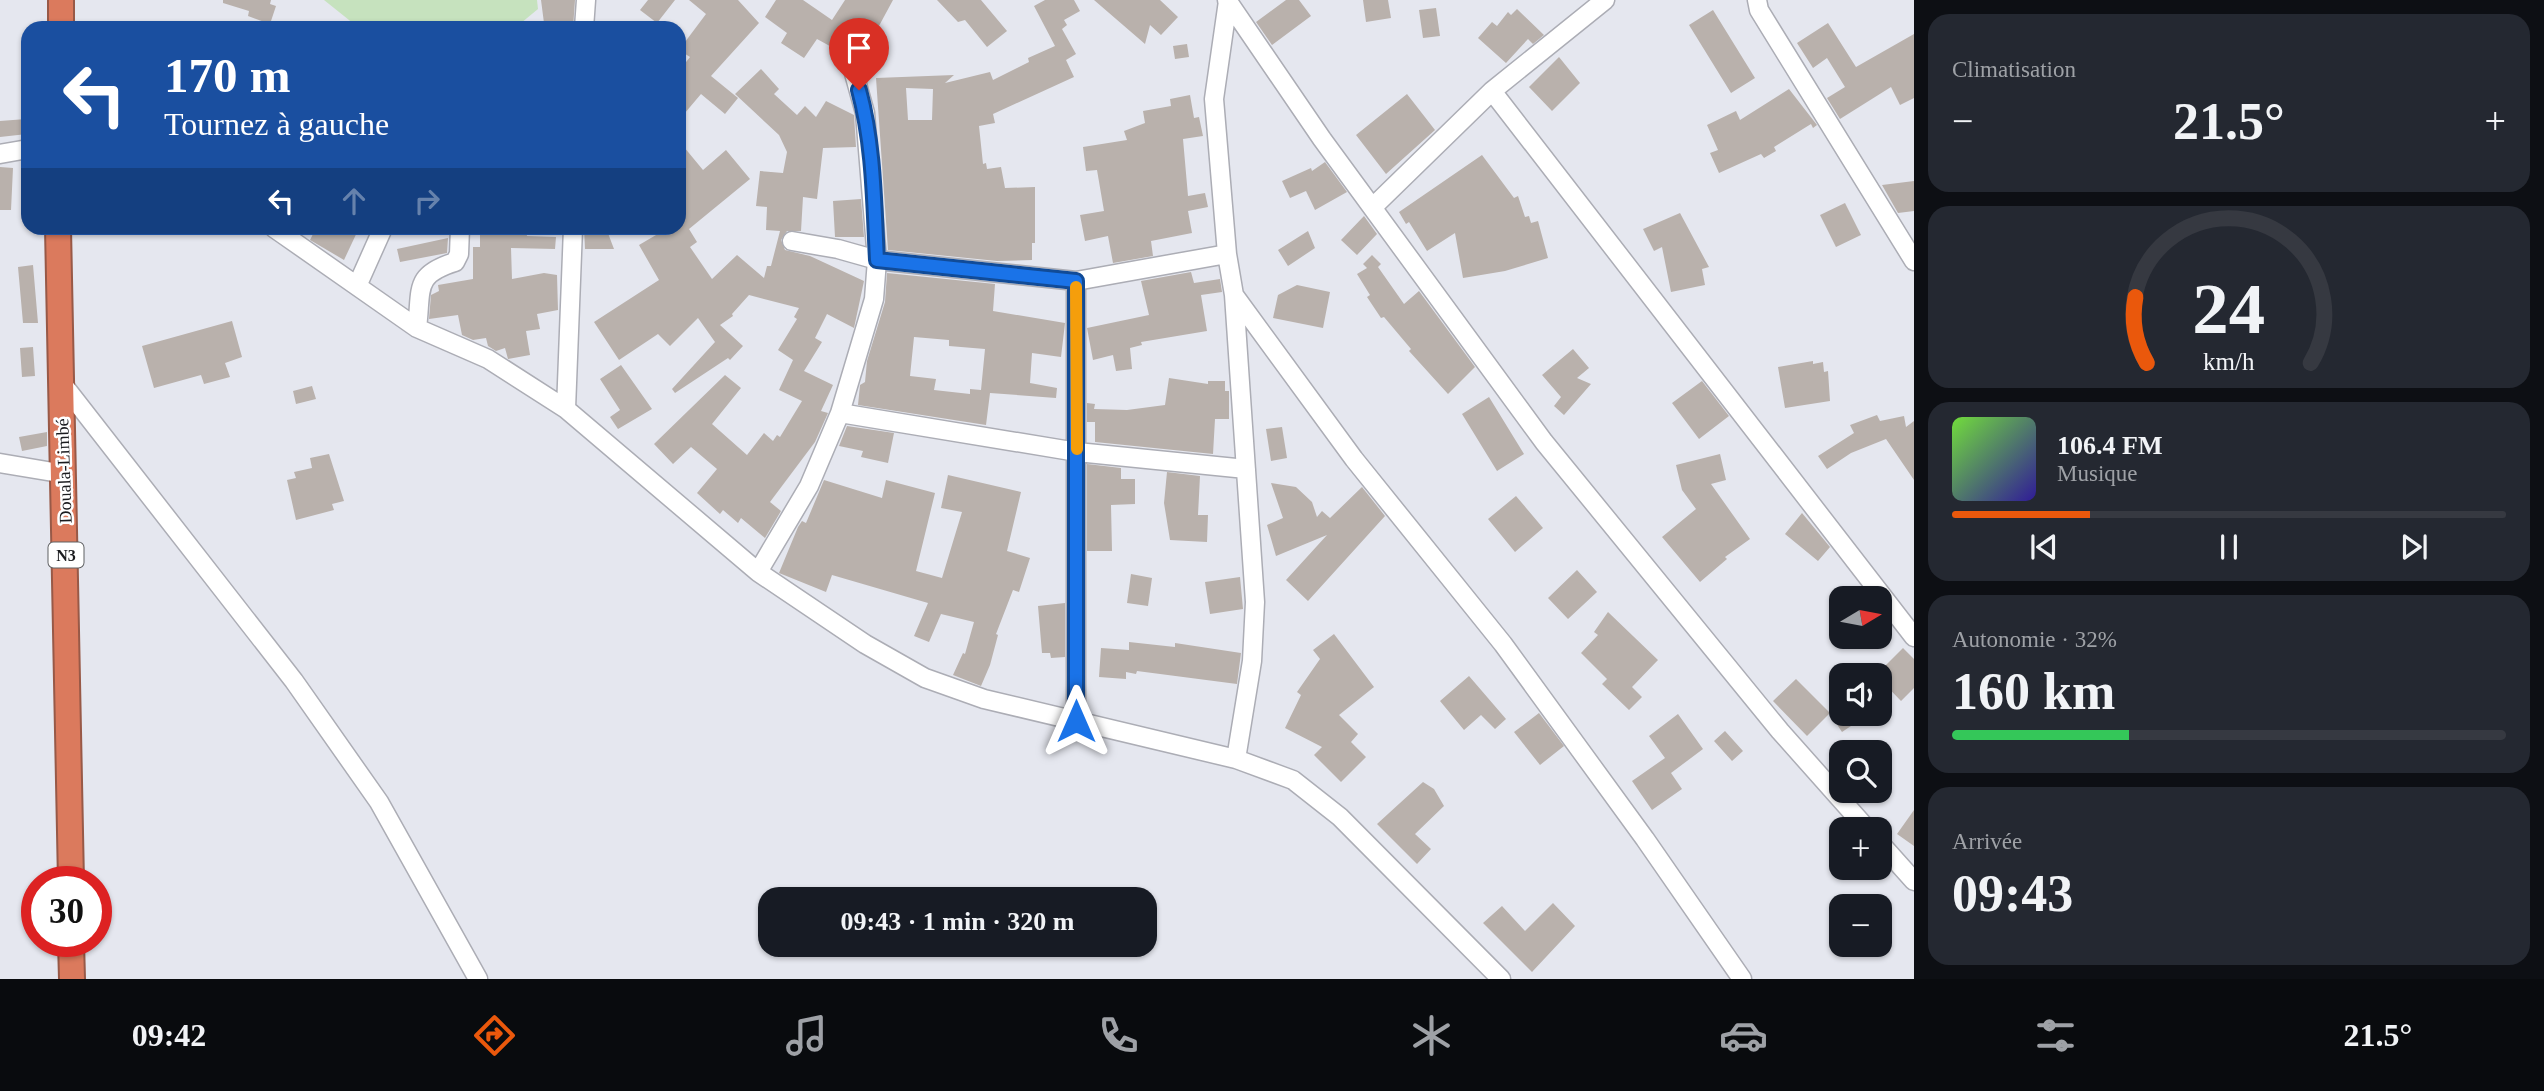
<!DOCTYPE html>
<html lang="fr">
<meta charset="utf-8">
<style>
body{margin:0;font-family:"Times New Roman",serif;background:#242831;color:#f1f3f6;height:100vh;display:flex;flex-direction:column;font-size:26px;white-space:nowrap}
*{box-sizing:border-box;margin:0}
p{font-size:23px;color:#9ea1a6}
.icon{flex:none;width:38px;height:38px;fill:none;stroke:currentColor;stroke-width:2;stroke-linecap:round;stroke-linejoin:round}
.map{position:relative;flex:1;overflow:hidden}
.drawer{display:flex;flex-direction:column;gap:14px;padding:14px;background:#0d0f14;width:630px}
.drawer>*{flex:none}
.hud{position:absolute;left:21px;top:21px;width:665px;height:214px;border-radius:21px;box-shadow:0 2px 5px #0004;background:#1a4fa0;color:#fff;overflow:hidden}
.needle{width:46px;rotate:80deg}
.controls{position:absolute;left:1829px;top:586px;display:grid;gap:14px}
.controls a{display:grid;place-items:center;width:63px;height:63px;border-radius:14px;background:#171b24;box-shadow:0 2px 5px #0004;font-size:35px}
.speed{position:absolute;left:21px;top:866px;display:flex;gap:14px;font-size:35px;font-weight:700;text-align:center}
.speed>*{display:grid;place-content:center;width:91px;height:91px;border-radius:50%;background:#171b24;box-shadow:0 2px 5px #0004;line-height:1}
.speed .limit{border:10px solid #d22;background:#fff;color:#111}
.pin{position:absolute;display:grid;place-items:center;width:60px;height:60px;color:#fff;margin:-72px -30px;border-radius:50% 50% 50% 0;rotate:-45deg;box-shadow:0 0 7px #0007}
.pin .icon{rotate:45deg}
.me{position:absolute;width:77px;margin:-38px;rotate:0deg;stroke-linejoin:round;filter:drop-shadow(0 0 5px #0008)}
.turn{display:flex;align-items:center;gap:24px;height:147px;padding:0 28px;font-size:32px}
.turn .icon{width:91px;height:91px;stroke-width:2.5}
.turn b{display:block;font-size:49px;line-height:60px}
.lanes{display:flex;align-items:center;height:66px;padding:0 28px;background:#0003;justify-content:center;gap:35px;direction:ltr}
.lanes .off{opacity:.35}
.big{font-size:52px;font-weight:700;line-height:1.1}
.drawer .tile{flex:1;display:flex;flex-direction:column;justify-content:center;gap:10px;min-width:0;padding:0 24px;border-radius:21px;background:#242831}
.drawer .dial{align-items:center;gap:0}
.dial svg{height:182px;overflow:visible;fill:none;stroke:#363941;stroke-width:7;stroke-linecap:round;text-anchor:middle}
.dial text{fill:#f1f3f6;stroke:none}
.song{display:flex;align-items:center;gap:21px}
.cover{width:84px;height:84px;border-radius:10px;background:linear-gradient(135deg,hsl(100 70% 55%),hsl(250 70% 35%))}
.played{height:7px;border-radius:4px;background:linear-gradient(90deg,#ea580c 25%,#363941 25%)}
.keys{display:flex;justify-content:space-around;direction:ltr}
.heat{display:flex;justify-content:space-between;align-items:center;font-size:38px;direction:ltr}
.charge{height:10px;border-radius:5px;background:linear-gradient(90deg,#34c759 32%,#363941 0)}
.trip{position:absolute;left:758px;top:887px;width:399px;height:70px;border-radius:21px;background:#171b24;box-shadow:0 2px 5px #0004;font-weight:700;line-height:70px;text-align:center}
.tab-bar{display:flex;height:112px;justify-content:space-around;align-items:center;background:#090b0e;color:#9ea1a6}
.tab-bar .icon{width:49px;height:49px}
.tab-bar .selected{color:#ea580c}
.tab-bar b{font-size:32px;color:#f1f3f6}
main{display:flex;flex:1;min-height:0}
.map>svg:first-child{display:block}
.green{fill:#c6e2be}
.building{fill:#b9b1ac;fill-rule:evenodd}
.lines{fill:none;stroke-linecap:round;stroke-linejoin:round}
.minor-casing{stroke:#acadb5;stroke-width:21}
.highway-casing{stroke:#985947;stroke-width:28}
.minor{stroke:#fff;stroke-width:18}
.highway{stroke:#db7a5d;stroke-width:24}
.route-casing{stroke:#114b97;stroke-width:18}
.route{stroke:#1a73e8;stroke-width:12}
.slow{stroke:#f59e0b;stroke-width:12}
.labels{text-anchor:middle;stroke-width:5;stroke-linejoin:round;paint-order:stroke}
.shield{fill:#fff;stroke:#5f6062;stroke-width:2}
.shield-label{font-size:16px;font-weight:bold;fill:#1b1c1f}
.street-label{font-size:18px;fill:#1b1c1f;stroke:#fff}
</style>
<main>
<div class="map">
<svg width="1914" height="979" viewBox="0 0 1914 979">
<rect width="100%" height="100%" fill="#e5e7ef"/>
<path class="green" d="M 324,0 L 537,0 L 538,9 L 515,28 L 359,28 Z"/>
<path class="building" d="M 223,0 L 271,0 L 270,4 L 276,6 L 270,24 L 248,16 L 249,11 L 223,3 Z
M 541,0 L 575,0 L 573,28 L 548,28 L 547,23 L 544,23 Z
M 648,0 L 675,0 L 657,23 L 640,10 Z
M 689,0 L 738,0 L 759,23 L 711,76 L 738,98 L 725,114 L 701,94 L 679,120 L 679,71 L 690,57 L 679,50 L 706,14 Z
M 776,0 L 803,0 L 832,20 L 845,0 L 893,0 L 873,37 L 872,26 L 856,56 L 848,56 L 817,39 L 804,58 L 781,43 L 787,33 L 765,17 Z
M 937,0 L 981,0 L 1007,31 L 987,47 L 965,20 L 958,22 Z
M 1045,0 L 1074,0 L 1080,11 L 1064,20 L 1067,25 L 1062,29 L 1076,54 L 1066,60 L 1074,77 L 993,114 L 995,123 L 979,126 L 983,164 L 986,163 L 987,169 L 1001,167 L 1005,188 L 1035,187 L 1035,243 L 1032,243 L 1032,260 L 997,261 L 888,250 L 876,78 L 954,75 L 945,83 L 990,72 L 993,80 L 1029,62 L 1028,58 L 1055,46 L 1034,6 ZM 906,88 L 933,89 L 932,120 L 908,120 Z
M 1094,0 L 1160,0 L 1178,17 L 1161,35 L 1150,25 L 1145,44 Z
M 1286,0 L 1299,0 L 1311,16 L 1272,45 L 1256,22 Z
M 1363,0 L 1388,0 L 1391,18 L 1366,22 Z
M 1436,8 L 1440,36 L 1423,38 L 1419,10 Z
M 1517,9 L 1544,35 L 1533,44 L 1528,39 L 1506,63 L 1478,38 L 1492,22 L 1497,26 L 1508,12 L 1511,15 Z
M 1713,10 L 1755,78 L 1731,93 L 1689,25 Z
M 1828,23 L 1856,67 L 1914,34 L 1914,98 L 1900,105 L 1891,87 L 1840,119 L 1827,98 L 1845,87 L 1827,58 L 1813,68 L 1797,43 Z
M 1187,44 L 1189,57 L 1175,59 L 1173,46 Z
M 1559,57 L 1580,83 L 1552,111 L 1529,87 Z
M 761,69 L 779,89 L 774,94 L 797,115 L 805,106 L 816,117 L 826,101 L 854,115 L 856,147 L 823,148 L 817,199 L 803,197 L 801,231 L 787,231 L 781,240 L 785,250 L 810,256 L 864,281 L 854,328 L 827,314 L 815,338 L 822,342 L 804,371 L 833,385 L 821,411 L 828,413 L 815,442 L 770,502 L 781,511 L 765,538 L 741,518 L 738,523 L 723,510 L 720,514 L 697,493 L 717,469 L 691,447 L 673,464 L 654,444 L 725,375 L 741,388 L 712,424 L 747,455 L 764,433 L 773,441 L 777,435 L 780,437 L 802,401 L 779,390 L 793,360 L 778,350 L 797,319 L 794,317 L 799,308 L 749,295 L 732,314 L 733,316 L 720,325 L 743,346 L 730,360 L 728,358 L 675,393 L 672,389 L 715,342 L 698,318 L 670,346 L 658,334 L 619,360 L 594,322 L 659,280 L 639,245 L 668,228 L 679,228 L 679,141 L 703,170 L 726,150 L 750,179 L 689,229 L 697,242 L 690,247 L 712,279 L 737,255 L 764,278 L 767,266 L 771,266 L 780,231 L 766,230 L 767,207 L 756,206 L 760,171 L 783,173 L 787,152 L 779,135 L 735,94 Z
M 1789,89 L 1817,125 L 1813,128 L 1811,124 L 1774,147 L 1776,151 L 1764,158 L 1761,154 L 1719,173 L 1710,153 L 1718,150 L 1707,125 L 1736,111 L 1740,120 Z
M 1407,94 L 1435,130 L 1386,174 L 1356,135 Z
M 1190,95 L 1194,118 L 1199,117 L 1203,136 L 1183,139 L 1188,196 L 1205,193 L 1208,207 L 1188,211 L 1192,233 L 1151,241 L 1153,256 L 1113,263 L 1108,236 L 1085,241 L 1080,215 L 1104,211 L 1097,170 L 1086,171 L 1083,147 L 1127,140 L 1124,131 L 1145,123 L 1143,111 L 1171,106 L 1170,99 Z
M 26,119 L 27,134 L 0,137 L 0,121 Z
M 1482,155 L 1514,198 L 1518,196 L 1525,217 L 1529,216 L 1531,223 L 1538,221 L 1548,258 L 1505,271 L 1463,278 L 1455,233 L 1427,251 L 1409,222 L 1406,224 L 1399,212 Z
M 1325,162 L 1347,192 L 1315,210 L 1306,191 L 1290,198 L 1282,181 L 1311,168 L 1312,171 Z
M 0,167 L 13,168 L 11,210 L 0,210 Z
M 1914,181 L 1914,211 L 1898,213 L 1882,185 Z
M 861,199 L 864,237 L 835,237 L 833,201 Z
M 1845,203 L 1861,235 L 1836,247 L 1820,215 Z
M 1680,213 L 1709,267 L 1702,269 L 1705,285 L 1671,292 L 1662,247 L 1654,251 L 1643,229 Z
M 1364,216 L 1377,234 L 1357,255 L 1341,240 Z
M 316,228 L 359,228 L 344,260 L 310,240 Z
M 480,228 L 511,228 L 511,230 L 526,230 L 527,236 L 556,237 L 555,249 L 511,248 L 512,279 L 544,273 L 557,275 L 558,310 L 537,314 L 540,329 L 526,331 L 530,355 L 508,359 L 505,348 L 496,351 L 488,346 L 486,338 L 473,340 L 462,335 L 458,315 L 429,319 L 431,295 L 439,291 L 438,285 L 473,279 L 473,247 L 480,247 Z
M 584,228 L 606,228 L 614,249 L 585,249 Z
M 1308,231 L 1315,248 L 1288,266 L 1278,250 Z
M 448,238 L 447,253 L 400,262 L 397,249 Z
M 1372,255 L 1381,264 L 1378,267 L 1404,304 L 1419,291 L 1475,367 L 1448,394 L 1409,351 L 1411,349 L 1384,317 L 1381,318 L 1367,297 L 1370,295 L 1357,274 L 1367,268 L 1363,264 Z
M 33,265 L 38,323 L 23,323 L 18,267 Z
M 1191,272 L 1194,283 L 1220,279 L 1222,292 L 1201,295 L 1207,331 L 1141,342 L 1142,345 L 1130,348 L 1132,369 L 1116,371 L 1113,355 L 1093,360 L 1087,328 L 1149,315 L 1141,281 Z
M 887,273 L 995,284 L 993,311 L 1065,323 L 1061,357 L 1032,353 L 1030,383 L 1057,388 L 1056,398 L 990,393 L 986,425 L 858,405 L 860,385 L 865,382 L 867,361 L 885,302 ZM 914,337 L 949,340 L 949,346 L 985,349 L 981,390 L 970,389 L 970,394 L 934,390 L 936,379 L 910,376 Z
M 1297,285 L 1330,292 L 1323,328 L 1273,318 L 1278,295 Z
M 232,321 L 242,357 L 225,363 L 230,377 L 204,384 L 201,375 L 154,388 L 142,346 Z
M 33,347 L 35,376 L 22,377 L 20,348 Z
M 1573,349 L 1589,368 L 1577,378 L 1591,384 L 1564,415 L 1554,406 L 1561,397 L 1542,375 Z
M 1813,361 L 1813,364 L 1823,362 L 1824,372 L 1828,371 L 1830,401 L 1785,408 L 1778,367 Z
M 621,365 L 652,409 L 618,429 L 610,417 L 620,410 L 600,379 Z
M 1169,378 L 1208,384 L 1208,381 L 1225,381 L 1225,391 L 1229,391 L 1229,419 L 1215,419 L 1213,454 L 1095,442 L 1095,422 L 1087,422 L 1087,403 L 1095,404 L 1094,409 L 1127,410 L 1165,405 Z
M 1702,381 L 1729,416 L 1699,439 L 1672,403 Z
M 312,386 L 316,399 L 296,404 L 293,391 Z
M 1489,397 L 1524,454 L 1497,471 L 1462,414 Z
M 1877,415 L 1880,421 L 1904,416 L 1906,427 L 1914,421 L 1914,480 L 1886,439 L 1851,453 L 1827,469 L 1818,456 L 1854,433 L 1850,425 Z
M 847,426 L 894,433 L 888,463 L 861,457 L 863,451 L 839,446 Z
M 1282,427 L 1287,458 L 1271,461 L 1266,429 Z
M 47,432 L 47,446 L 22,451 L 19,437 Z
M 329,454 L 344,501 L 332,504 L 334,510 L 296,520 L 287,480 L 296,478 L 294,472 L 312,468 L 310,458 Z
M 1720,454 L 1726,480 L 1711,484 L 1750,539 L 1725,557 L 1727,559 L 1700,582 L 1662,537 L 1696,509 L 1682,490 L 1676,465 Z
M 1087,464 L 1121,468 L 1121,479 L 1135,479 L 1135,504 L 1111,505 L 1112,551 L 1087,551 Z
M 1167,472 L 1200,476 L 1198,515 L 1208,515 L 1207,542 L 1170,540 L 1164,503 Z
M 948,475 L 1021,492 L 1007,551 L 1030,558 L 1019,592 L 1013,590 L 996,634 L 998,635 L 990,665 L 981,686 L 953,675 L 963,653 L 965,654 L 974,622 L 941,614 L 929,642 L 914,636 L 928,603 L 832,575 L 826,592 L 779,573 L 798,527 L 802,521 L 806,523 L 824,480 L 882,498 L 886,480 L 935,493 L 916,571 L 942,578 L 962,512 L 941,508 Z
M 1271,483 L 1296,487 L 1312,502 L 1317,517 L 1322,511 L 1330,518 L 1362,487 L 1385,516 L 1308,601 L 1286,580 L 1327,535 L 1276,556 L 1267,525 L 1283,518 Z
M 1516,496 L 1543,528 L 1515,552 L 1488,519 Z
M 1802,513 L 1830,547 L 1818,561 L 1785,534 Z
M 1577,570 L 1597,592 L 1568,619 L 1548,598 Z
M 1131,574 L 1152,578 L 1148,606 L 1127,603 Z
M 1240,577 L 1243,609 L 1210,614 L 1205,582 Z
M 1065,603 L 1065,657 L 1051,658 L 1050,653 L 1042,653 L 1038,606 Z
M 1608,612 L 1658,660 L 1632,687 L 1642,697 L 1629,710 L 1602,684 L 1607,679 L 1581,653 L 1598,635 L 1594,632 Z
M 1334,634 L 1374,687 L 1339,715 L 1358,734 L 1351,742 L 1366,757 L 1341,782 L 1314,755 L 1322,747 L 1285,728 L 1301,695 L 1297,692 L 1320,659 L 1313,650 Z
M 1129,642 L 1175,647 L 1175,643 L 1241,653 L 1237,684 L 1137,671 L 1136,674 L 1126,672 L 1126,679 L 1099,677 L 1101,648 L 1129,650 Z
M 1903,648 L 1914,659 L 1914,688 L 1901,701 L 1876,675 Z
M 1469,676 L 1506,719 L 1495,729 L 1481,715 L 1464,730 L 1440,701 Z
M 1796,679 L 1830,713 L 1807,736 L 1773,701 Z
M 1539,713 L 1564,746 L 1540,765 L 1514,732 Z
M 1678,714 L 1703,749 L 1671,773 L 1682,789 L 1652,810 L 1632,781 L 1665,758 L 1649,736 Z
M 1844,714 L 1869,714 L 1842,732 L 1834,720 Z
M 1725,731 L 1743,751 L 1732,761 L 1714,741 Z
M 1423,782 L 1434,789 L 1444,806 L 1415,834 L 1431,849 L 1417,864 L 1377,824 Z
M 1914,810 L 1914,846 L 1897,834 Z
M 1553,903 L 1575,926 L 1532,972 L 1483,923 L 1502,906 L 1525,931 Z"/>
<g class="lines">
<defs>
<path id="minor" d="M 1227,0 L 1322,139 L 1544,442 L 1780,731 L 1868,830
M 1757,0 L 1759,10 L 1914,261
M 1228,1 L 1214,99 L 1227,254 L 1234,295 L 1255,602 L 1252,661 L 1236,759
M 584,28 L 586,0
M 1492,91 L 1914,637
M 0,154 L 28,149
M 1374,206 L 1492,91 L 1605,0
M 274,228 L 417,328 L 488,359 L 566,409 L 758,572 L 865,644 L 925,678 L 984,699 L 1236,759 L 1293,780 L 1340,817 L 1501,979
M 792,241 L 838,249 L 877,260 L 865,113 L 852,66
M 1227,254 L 1076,281 L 877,260 L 874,299 L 840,413 L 1077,452 L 1246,469
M 1076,281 L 1076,721
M 358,284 L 383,228
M 1234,295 L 1354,459 L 1503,644 L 1645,839 L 1742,979
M 417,328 C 422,289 413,275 455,262 L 459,254 L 460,228
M 61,382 L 294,681 L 379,802 L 478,979
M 566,409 L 573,228
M 0,463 L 65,474
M 758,572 L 809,486 L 840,413
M 1880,843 L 1914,881"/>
<path id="highway" d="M 61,28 L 61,0
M 58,228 L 71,882
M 71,942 L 72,979"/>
</defs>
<use href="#minor" class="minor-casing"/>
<use href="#highway" class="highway-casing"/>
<use href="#minor" class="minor"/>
<use href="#highway" class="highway"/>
</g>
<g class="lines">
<defs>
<path id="route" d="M 859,90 C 874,145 874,203 877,260 L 1076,281 L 1076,721"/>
</defs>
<use href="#route" class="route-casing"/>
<use href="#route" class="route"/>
<path class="slow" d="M 1076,287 L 1077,449"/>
</g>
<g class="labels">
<rect class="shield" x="48.5" y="542.5" width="35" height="25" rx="5"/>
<g class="shield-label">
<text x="66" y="561">N3</text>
</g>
<g class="street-label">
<text transform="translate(64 471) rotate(-92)" y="6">Douala-Limbé</text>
</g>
</g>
</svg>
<div class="controls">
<a><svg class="needle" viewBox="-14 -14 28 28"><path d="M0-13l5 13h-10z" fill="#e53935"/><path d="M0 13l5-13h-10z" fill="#9ea1a6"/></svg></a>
<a><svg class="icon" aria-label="sound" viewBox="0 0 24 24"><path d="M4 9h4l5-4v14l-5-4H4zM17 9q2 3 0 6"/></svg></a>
<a><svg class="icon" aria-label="search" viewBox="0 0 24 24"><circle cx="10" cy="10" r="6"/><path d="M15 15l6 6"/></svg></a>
<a>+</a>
<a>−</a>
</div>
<div class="speed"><div class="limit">30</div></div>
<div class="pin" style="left:859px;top:90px;background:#d93025"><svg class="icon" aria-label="arrive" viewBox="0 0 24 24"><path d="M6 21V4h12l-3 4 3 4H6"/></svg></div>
<svg class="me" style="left:1076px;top:721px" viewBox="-20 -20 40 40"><path d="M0-17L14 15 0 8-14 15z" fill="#1a73e8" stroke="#fff" stroke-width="4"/></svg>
<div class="trip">09:43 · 1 min · 320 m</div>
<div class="hud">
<div class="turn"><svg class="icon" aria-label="left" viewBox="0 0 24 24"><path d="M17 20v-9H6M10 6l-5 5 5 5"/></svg><div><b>170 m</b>Tournez à gauche</div></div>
<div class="lanes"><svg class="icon" aria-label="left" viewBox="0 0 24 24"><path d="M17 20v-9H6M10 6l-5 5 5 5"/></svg><svg class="icon off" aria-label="ahead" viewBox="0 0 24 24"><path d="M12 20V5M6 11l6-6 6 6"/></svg><svg class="icon off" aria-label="right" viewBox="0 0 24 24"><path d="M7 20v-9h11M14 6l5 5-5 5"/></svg></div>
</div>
</div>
<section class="drawer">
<div class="tile"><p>Climatisation</p>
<div class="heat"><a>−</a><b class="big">21.5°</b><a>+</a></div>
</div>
<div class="tile dial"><svg viewBox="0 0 100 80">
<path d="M14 69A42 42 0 1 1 86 69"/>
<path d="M14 69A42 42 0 0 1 9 40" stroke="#ea580c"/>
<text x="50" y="56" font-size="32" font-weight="700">24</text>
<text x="50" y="72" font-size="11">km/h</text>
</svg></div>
<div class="tile">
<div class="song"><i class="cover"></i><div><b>106.4 FM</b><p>Musique</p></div></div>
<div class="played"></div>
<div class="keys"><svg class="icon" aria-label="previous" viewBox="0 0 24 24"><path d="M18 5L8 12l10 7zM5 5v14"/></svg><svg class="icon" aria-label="pause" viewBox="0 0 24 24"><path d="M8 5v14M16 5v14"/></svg><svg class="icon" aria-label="next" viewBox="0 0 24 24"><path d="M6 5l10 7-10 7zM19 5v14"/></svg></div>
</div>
<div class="tile"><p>Autonomie · 32%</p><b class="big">160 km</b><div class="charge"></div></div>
<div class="tile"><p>Arrivée</p><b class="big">09:43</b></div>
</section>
</main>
<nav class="tab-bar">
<b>09:42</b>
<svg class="icon selected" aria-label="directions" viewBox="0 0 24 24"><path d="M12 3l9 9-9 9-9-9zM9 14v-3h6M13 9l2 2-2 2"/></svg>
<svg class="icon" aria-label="music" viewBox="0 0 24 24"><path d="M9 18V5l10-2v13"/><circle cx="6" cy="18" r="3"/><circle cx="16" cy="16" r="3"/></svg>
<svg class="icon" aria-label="phone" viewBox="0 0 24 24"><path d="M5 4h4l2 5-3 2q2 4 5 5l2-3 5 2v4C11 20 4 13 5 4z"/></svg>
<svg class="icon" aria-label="climate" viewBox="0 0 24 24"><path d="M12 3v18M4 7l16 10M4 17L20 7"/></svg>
<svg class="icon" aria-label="car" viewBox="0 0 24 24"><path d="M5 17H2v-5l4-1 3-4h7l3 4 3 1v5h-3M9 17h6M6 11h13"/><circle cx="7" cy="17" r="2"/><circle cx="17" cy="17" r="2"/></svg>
<svg class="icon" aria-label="filters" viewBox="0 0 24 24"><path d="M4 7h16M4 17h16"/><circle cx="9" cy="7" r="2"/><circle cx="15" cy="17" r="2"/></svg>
<b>21.5°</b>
</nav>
